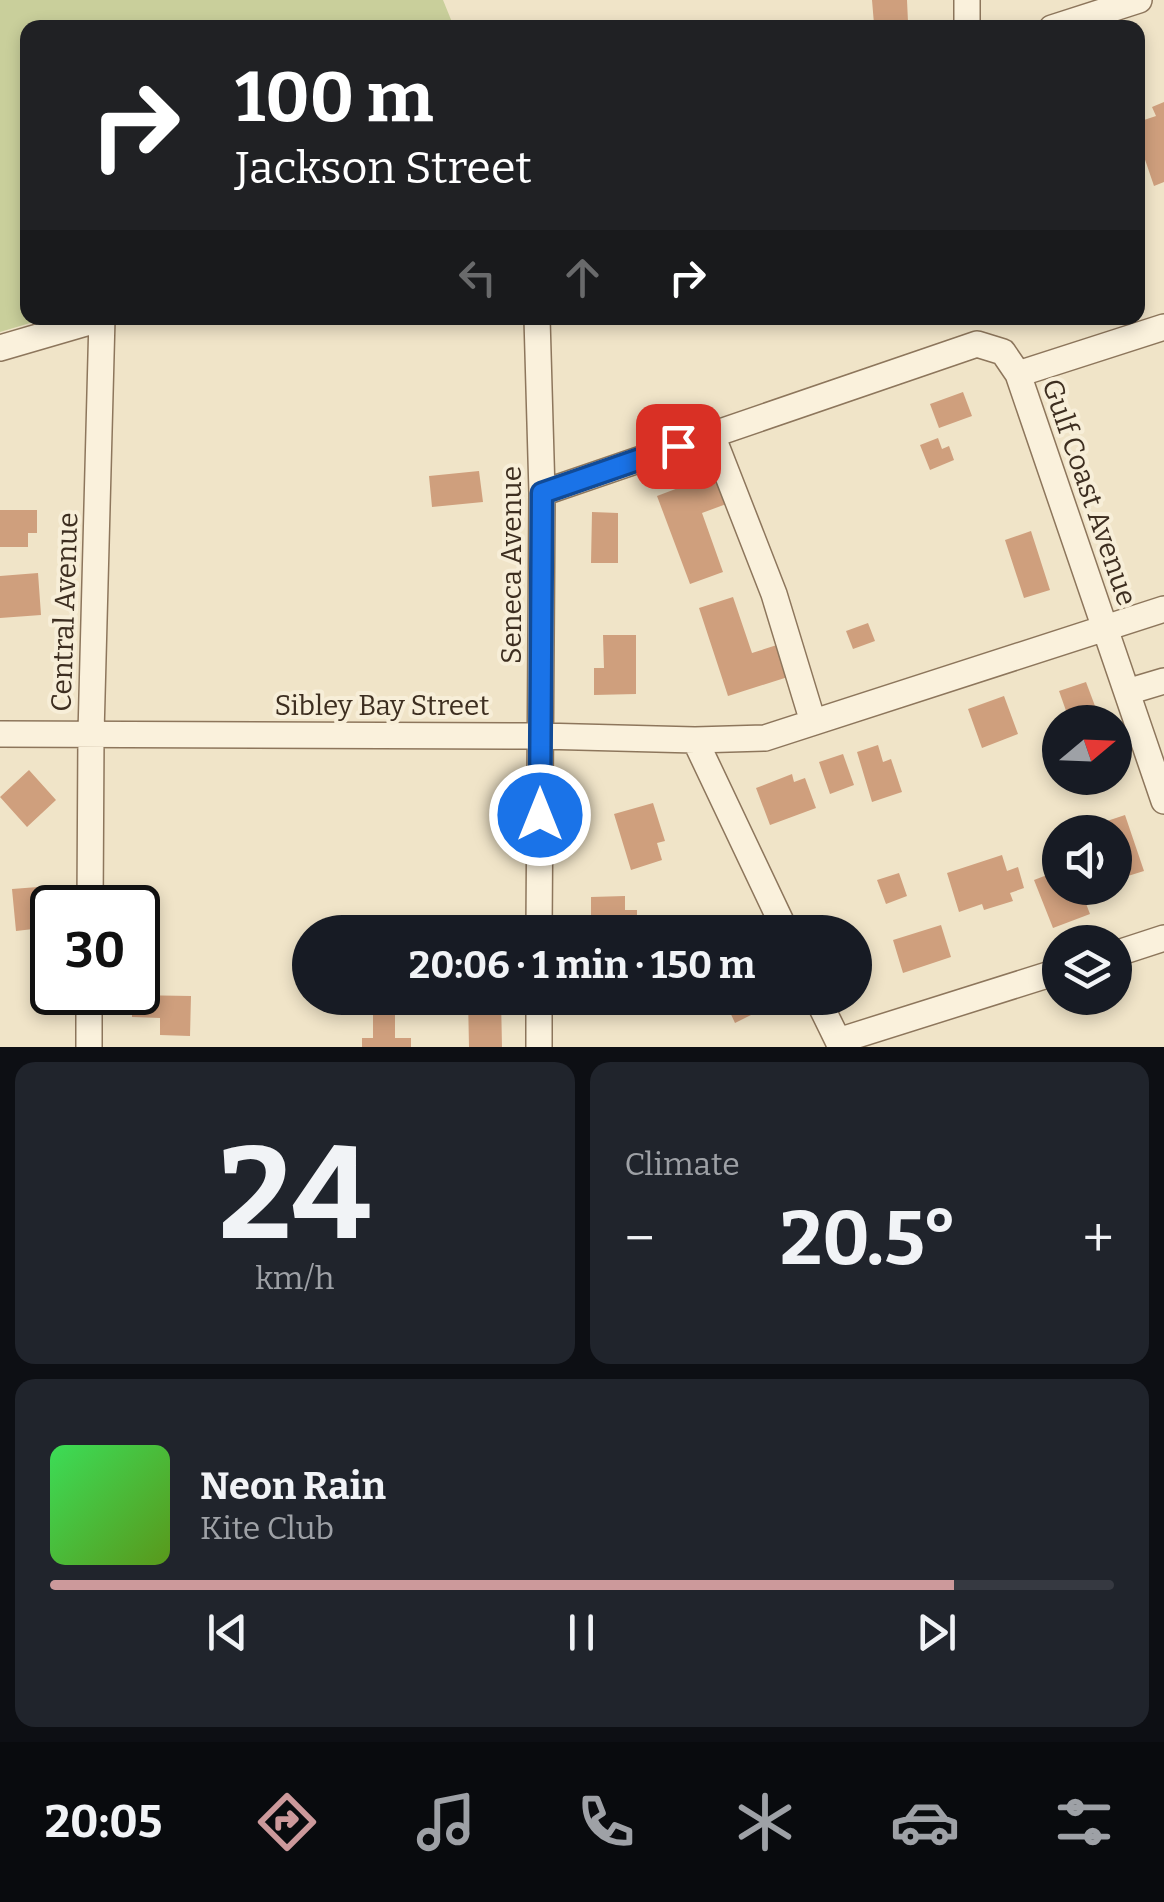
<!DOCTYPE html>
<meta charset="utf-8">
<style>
body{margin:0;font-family:Bitter,serif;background:#20242c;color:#f1f3f6;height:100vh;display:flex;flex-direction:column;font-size:38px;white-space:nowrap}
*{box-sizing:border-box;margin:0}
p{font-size:32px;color:#9ea1a6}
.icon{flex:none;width:55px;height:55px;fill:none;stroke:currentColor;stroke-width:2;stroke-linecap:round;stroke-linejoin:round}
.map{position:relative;height:1047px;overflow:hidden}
.side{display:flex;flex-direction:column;gap:15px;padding:15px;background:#0d0f14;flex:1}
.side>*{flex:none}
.guide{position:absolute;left:20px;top:20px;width:1125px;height:305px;border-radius:20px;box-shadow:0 5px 15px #0003;background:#202124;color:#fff;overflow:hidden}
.needle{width:65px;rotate:71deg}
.buttons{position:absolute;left:1042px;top:705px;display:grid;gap:20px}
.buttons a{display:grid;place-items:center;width:90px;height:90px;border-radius:50%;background:#171b24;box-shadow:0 5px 15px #0003;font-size:50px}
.speed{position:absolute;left:30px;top:885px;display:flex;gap:20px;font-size:50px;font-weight:700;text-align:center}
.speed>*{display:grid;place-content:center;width:130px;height:130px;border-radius:50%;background:#171b24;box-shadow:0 5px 15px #0003;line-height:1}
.speed .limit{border:5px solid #111;border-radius:15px;background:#fff;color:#111}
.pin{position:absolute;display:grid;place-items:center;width:85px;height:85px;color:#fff;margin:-42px;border-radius:20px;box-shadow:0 5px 15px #0006}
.me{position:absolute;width:110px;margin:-55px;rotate:0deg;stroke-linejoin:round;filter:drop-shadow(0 0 8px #0008)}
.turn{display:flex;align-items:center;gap:35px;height:210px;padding:0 50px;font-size:45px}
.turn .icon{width:130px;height:130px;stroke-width:2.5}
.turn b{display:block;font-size:70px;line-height:85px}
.lanes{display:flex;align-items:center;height:95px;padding:0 50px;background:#0003;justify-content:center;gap:50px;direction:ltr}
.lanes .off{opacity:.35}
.big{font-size:75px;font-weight:700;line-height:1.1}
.side .widget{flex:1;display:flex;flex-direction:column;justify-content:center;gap:15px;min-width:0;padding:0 35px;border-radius:20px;background:#20242c}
.side .dial{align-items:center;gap:0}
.dial b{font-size:130px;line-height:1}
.song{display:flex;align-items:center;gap:30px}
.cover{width:120px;height:120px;border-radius:15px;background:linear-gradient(135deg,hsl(130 70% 55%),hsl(90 70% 35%))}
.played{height:10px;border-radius:5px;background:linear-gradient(90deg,#cc999b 85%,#363941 85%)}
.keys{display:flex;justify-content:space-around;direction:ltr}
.heat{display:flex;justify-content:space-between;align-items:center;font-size:55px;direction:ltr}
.side .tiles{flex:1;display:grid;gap:15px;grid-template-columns:1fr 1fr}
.widget:last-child{grid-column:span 2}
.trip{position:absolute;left:292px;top:915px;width:580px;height:100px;border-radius:50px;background:#171b24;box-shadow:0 5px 15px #0003;font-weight:700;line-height:100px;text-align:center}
.tab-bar{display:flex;height:160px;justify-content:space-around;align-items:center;background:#090b0e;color:#9ea1a6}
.tab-bar .icon{width:70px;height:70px}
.tab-bar .active{color:#cc999b}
.tab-bar b{font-size:45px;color:#f1f3f6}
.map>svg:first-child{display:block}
.green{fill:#c9cf9b}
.building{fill:#cf9f7d}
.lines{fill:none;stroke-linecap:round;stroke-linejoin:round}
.minor-casing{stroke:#8d765c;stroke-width:28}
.minor{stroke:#faf1dc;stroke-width:25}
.route-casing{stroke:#114b97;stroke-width:25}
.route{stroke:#1a73e8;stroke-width:18}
.labels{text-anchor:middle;stroke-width:8;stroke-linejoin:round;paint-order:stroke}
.street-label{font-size:28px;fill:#3d2e20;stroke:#f7eed8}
</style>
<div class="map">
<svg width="1164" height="1047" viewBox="0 0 1164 1047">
<rect width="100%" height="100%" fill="#f0e4c8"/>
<path class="green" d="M 0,0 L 443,0 L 454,27 L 28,28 L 28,318 L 47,318 L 0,332 Z"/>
<path class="building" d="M 872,0 L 907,0 L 908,22 L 874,24 Z
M 1164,102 L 1164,182 L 1154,186 L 1138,139 L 1138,122 L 1156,116 L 1152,107 Z
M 963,392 L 972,416 L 939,428 L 930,404 Z
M 938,438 L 942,449 L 949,446 L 954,460 L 930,470 L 920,445 Z
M 479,471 L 483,502 L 432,507 L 429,476 Z
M 718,473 L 729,503 L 702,513 L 723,572 L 690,584 L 657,496 Z
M 0,510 L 37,510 L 37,533 L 28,533 L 28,547 L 0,547 Z
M 592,512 L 618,513 L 618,563 L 591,563 Z
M 1031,531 L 1050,590 L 1024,598 L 1005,540 Z
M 38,573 L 41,615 L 0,618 L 0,576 Z
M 733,597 L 752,653 L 780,644 L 791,676 L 728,696 L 699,608 Z
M 868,623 L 875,641 L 853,649 L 846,631 Z
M 603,635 L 636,635 L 636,694 L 594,695 L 594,668 L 604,668 Z
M 1086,682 L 1101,722 L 1070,722 L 1059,691 Z
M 1004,696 L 1018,734 L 982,748 L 968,709 Z
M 878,745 L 883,762 L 891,759 L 902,792 L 872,802 L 857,752 Z
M 843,754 L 854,785 L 830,794 L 819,762 Z
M 29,770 L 56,800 L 27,827 L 0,797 Z
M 792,774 L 794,782 L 805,778 L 816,808 L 770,825 L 756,788 Z
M 653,803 L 665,841 L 657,843 L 662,860 L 631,870 L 614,814 Z
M 1125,815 L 1144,871 L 1115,880 L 1115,832 L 1097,832 L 1095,825 Z
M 1002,855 L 1007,871 L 1018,867 L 1024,888 L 1010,893 L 1013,901 L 984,910 L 982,904 L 959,912 L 947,873 Z
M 1060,870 L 1060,888 L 1080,888 L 1090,914 L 1053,928 L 1034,880 Z
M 899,873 L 907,896 L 886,904 L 877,880 Z
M 38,887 L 42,928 L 16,931 L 12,889 Z
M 625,896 L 625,910 L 637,910 L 637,927 L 627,928 L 627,932 L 591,932 L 591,897 Z
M 941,925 L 951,957 L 903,973 L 893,940 Z
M 132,995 L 191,996 L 190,1036 L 160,1035 L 160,1018 L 132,1017 Z
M 468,998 L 501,998 L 502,1047 L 469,1047 Z
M 708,998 L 758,998 L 763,1009 L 735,1023 L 728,1008 L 716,1014 Z
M 373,1013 L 395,1013 L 395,1038 L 411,1038 L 411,1047 L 362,1047 L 362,1038 L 373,1038 Z"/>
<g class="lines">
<defs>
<path id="minor" d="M 967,0 L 967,28
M 1052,28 L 1139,0
M 537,318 L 542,493 L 539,932
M 0,348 L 103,318
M 1018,374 L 1164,327
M 712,435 L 774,594 L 813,722
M 542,493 L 977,344 L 1003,352 L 1018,374 L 1164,801
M 1127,692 L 1164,681
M 0,734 L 540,736 L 695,740 L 765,738 L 1164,609
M 695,740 L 786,932
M 90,908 L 91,734 L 102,318
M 1115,954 L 1164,938
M 817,998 L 841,1047
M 838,1041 L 1060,971
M 89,1047 L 89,992
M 539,1047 L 539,998"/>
</defs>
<use href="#minor" class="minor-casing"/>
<use href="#minor" class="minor"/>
</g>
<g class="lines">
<defs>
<path id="route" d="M 540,815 L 542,493 L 678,446"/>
</defs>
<use href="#route" class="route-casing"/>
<use href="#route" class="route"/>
</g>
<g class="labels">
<g class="street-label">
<text transform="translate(1090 492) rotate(71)" y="10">Gulf Coast Avenue</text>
<text transform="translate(511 565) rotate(-90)" y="10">Seneca Avenue</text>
<text transform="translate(64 612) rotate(-88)" y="10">Central Avenue</text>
<text x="382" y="715">Sibley Bay Street</text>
</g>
</g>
</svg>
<div class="buttons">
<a><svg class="needle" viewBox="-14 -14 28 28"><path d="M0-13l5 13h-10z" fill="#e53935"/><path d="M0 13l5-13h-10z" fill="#9ea1a6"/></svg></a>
<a><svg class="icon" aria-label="sound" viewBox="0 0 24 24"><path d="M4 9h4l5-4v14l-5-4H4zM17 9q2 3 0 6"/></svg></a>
<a><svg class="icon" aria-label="layers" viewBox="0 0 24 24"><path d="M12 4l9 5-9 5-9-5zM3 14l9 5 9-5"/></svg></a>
</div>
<div class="speed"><div class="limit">30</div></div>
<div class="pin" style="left:678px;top:446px;background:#d93025"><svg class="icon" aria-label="arrive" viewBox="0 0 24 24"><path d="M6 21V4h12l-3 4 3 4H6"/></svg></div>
<svg class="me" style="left:540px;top:815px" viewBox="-20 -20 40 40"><circle r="17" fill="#1a73e8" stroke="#fff" stroke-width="3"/><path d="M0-11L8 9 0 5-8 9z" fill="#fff"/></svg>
<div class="trip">20:06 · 1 min · 150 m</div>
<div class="guide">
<div class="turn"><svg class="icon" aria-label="right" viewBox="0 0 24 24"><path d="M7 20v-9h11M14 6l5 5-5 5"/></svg><div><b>100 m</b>Jackson Street</div></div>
<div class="lanes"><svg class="icon off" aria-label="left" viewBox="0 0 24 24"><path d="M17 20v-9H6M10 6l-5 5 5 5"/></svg><svg class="icon off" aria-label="ahead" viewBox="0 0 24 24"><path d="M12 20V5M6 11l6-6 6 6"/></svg><svg class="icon" aria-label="right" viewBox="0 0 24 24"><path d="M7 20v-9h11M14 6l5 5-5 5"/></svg></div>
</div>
</div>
<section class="side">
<div class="tiles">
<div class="widget dial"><b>24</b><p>km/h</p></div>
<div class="widget"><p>Climate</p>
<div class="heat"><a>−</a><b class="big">20.5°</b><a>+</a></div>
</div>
<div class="widget">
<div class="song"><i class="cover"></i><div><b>Neon Rain</b><p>Kite Club</p></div></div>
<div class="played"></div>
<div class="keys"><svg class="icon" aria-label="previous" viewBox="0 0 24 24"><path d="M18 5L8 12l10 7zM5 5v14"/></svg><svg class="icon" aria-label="pause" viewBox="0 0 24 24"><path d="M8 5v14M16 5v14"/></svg><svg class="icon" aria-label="next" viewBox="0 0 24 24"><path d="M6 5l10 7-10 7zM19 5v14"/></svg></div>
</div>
</div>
</section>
<nav class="tab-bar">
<b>20:05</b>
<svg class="icon active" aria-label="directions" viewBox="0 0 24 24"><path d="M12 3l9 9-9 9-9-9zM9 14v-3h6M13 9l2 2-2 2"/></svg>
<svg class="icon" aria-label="music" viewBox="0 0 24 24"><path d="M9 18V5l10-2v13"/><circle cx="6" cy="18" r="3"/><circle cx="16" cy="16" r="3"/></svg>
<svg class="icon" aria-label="phone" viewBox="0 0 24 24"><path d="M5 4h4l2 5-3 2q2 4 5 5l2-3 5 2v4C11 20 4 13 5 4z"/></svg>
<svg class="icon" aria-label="climate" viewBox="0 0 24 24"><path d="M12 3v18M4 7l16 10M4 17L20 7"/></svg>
<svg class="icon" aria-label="car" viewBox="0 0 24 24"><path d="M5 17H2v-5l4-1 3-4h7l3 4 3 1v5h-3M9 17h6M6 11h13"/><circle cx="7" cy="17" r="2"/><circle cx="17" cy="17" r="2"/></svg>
<svg class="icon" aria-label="filters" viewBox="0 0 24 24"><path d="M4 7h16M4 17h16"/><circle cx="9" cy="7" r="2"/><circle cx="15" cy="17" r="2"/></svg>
</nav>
